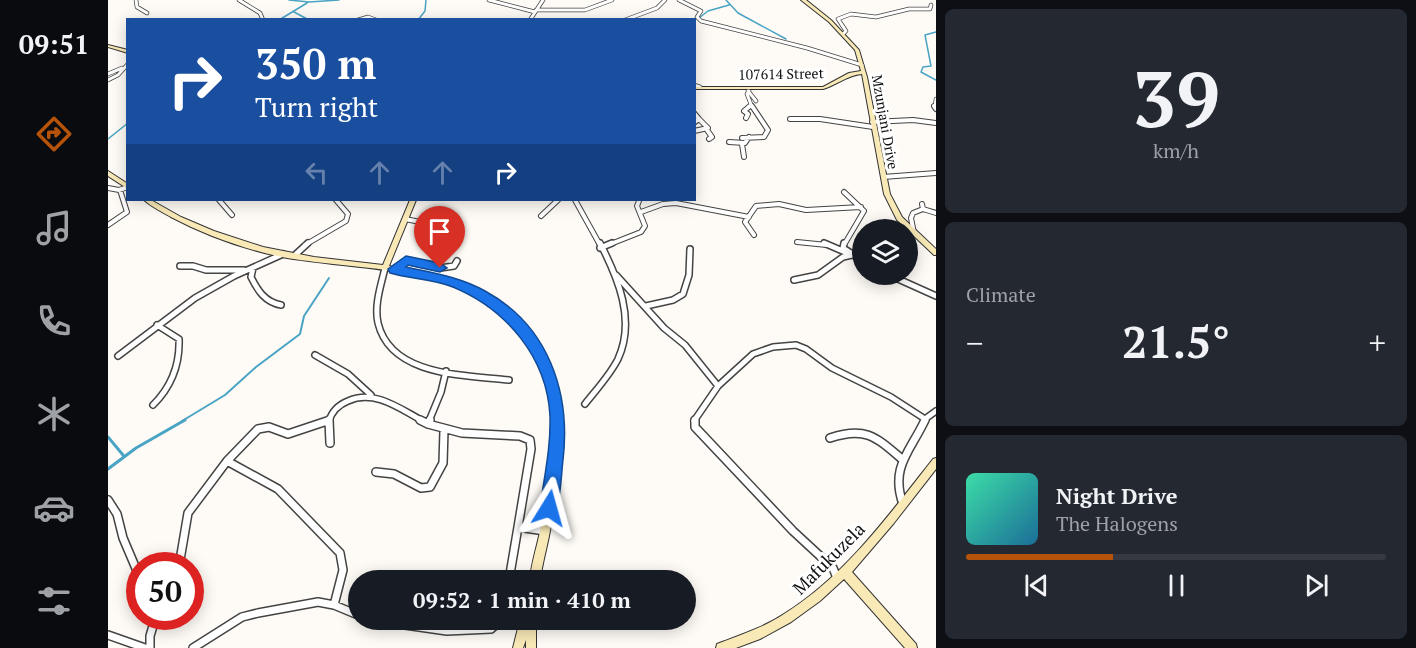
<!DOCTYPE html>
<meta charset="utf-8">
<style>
body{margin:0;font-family:"PT Serif",serif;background:#242831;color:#f1f3f6;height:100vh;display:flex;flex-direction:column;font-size:22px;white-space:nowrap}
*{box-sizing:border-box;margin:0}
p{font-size:20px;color:#9ea1a6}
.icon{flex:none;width:33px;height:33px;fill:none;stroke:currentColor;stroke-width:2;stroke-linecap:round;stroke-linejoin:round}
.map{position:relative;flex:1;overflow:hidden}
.side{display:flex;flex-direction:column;gap:9px;padding:9px;background:#0d0f14;width:480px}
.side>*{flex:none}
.hud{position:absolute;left:18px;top:18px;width:570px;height:183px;border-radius:0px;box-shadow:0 3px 15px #0003;background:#1a4fa0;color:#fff;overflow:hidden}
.fabs{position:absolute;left:744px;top:219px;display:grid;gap:12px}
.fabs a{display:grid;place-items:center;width:66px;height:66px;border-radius:50%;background:#171b24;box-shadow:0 3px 15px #0003;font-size:30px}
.speed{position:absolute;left:18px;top:552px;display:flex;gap:12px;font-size:30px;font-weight:700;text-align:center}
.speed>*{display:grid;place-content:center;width:78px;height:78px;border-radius:50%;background:#171b24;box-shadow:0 3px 15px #0003;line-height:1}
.speed .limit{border:9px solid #d22;background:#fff;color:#111}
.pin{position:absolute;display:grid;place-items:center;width:51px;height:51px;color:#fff;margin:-62px -26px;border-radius:50% 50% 50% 0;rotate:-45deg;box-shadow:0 0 6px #0007}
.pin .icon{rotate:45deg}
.me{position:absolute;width:66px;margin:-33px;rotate:8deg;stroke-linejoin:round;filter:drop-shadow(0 0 4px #0008)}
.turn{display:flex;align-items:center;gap:21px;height:126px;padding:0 30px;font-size:27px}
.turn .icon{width:78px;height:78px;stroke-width:2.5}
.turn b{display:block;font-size:42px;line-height:51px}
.lanes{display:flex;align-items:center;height:57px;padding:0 30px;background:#0003;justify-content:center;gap:30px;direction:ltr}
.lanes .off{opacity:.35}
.big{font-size:45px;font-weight:800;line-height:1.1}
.side .card{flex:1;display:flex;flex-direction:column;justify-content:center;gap:9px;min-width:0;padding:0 21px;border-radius:9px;background:#242831}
.side .dial{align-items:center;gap:0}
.dial b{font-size:78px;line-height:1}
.song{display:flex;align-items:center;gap:18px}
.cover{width:72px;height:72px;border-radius:9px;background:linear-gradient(135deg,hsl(160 70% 55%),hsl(200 70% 35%))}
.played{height:6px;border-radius:3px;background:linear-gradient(90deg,#b45309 35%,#363941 35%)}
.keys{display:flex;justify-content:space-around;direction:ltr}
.heat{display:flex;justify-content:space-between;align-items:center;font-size:33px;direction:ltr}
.trip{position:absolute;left:240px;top:570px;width:348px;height:60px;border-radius:30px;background:#171b24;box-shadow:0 3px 15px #0003;font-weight:800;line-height:60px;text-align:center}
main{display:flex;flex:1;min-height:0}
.dock{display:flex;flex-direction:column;width:108px;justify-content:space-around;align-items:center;background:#090b0e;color:#9ea1a6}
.dock .icon{width:42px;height:42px}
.dock .current{color:#b45309}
.dock b{font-size:27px;color:#f1f3f6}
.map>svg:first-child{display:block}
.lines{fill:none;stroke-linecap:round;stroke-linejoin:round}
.stream-far2{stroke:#49a3c4;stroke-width:1.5}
.stream-far1{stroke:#49a3c4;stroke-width:2}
.stream{stroke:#49a3c4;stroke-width:3}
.street-far3-casing{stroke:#444;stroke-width:4.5}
.street-far2-casing{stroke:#444;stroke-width:6}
.street-far1-casing{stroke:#444;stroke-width:8}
.street-casing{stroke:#444;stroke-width:10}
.secondary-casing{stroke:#333;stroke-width:2}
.street-far3{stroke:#fff;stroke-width:3}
.street-far2{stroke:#fff;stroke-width:4}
.street-far1{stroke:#fff;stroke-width:5}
.street{stroke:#fff;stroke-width:7}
.secondary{fill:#f9e9b6;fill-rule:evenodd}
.route{fill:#1a73e8;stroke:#114b97;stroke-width:1.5}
.labels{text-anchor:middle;stroke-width:6;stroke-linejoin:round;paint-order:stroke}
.far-street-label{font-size:14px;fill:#111;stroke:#fff}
.near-street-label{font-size:18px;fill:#111;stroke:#fff}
</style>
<main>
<nav class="dock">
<b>09:51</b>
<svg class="icon current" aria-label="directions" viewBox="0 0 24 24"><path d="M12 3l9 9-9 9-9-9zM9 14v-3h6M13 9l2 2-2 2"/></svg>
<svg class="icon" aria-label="music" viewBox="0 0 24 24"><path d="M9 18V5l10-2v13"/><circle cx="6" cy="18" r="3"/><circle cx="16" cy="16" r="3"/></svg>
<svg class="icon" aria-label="phone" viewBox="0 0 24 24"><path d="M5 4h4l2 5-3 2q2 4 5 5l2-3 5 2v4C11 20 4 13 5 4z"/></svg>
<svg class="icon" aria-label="climate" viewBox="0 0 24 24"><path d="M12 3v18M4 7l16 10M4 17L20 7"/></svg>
<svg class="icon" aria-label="car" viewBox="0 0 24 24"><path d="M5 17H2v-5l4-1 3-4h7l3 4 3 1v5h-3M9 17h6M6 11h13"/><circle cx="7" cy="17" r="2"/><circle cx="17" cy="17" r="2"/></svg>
<svg class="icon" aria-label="filters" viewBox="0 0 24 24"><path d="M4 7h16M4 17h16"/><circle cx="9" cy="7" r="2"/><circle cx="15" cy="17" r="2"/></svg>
</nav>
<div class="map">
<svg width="828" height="648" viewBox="0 0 828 648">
<rect width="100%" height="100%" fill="#fefbf6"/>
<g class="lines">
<path class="stream-far2" d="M 181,0 L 201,2 L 231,0
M 618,0 L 630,13 L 678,39
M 186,12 L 201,20
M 591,18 L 600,11 L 621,5
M 171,20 L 199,3
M 310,20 L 317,11 L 318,0
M 828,32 L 817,35 L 823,66 L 815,67 L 813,72 L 828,80
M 0,139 L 20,123"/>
<path class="stream-far1" d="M 74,421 L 117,395 L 148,367 L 192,334 L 196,316 L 221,278"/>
<path class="stream" d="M 0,437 L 15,455
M 0,469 L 28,448 L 77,420"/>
<defs>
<path id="street-far3" d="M 28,0 L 29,7 L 39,13
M 131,0 L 152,13 L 155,20
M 381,0 L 427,12
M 571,0 L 593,11 L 589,17 L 593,21 L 699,48 L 754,65
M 428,10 L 477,10 L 504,0
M 250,20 L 260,17 L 268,20
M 422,20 L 435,0
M 517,20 L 549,8 L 557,0
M 735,34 L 738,31 L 730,19 L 743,14 L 768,17 L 801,9 L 822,9 L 823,5
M 0,74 L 14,68
M 0,80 L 10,75 L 20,64
M 586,85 L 592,87
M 640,91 L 648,101
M 641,91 L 639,94 L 644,107
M 640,107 L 643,105
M 827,107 L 828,99"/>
<path id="street-far2" d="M 826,106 L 828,109
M 586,113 L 591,119 L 587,122
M 638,118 L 640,114 L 636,111 L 642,106
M 682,119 L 712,119 L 765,127
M 764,122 L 805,120 L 828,123
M 599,130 L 604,137 L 601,139
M 586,131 L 600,128 L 591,119
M 634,138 L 656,137 L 660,130 L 644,106
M 621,142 L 637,143 L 641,137
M 634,144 L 636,157
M 775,177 L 828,173
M 0,188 L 11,190 L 20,187
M 111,200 L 124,215
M 467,200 L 492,245
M 815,209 L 828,213
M 533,212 L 555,204 L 568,203 L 641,217
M 433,216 L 450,200
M 297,219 L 353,230
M 0,225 L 19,212 L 12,190
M 806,233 L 803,218 L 805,213 L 815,209 L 814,204
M 646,235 L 637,222 L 648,206 L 671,204 L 698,210 L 753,207
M 689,242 L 719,245
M 197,245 L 238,221 L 240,214 L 228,200
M 500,245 L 533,232 L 537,226 L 529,206 L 531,201
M 736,245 L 756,211 L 736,192"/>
<path id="street-far1" d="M 716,243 L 737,252
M 736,243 L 735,248 L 754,260
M 492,248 L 504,243
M 187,255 L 200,243
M 72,266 L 85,266 L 98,270 L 136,270
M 145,268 L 143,277 C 150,291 157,302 173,305
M 277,268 C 273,285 266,305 270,323 C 283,377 358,375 401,380
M 286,269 L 298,261 L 332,268 L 346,266 L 349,261
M 779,274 L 828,296
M 508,275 L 556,328 L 577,345 L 610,386 L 645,354 L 665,347 L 688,345 L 698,349 L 724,368 L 783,397 L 817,419 L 816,421
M 686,280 L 710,275 L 735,257 L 744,255
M 538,306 L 565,300 L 575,294 L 581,275 L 582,249
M 207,355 L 240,374 L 263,395
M 10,356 L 87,298 L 126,276 L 175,254
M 477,404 C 488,390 502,375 510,359 C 528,320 510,278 492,243
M 45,405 C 64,386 72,365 71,339 L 49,325
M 817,419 L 828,411
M 221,421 C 224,411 230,405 240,401 C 267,389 292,409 315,421
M 321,421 L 333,392 L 338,371
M 586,421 L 610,386"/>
<path id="street" d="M 221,420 L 222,443
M 312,420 L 320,424
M 322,420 L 320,424 L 354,433 L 412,436 L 422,440 L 423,449 L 410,527 L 437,531
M 587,420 L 587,427 L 685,531 L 725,568 L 729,578
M 722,438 C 758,426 768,437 795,460
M 119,461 L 170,489 L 232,553 L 235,570 L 226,605
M 268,472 L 286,474 L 313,488 L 322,487 L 335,463 L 336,430
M 0,500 L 9,514 L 15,538 L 32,578
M 795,504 C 782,467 802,452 817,420
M 71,566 L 80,513 L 119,461 L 150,429 L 161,427 L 180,434 L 219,421
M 401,580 L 410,527
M 262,620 L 339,631 L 383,629 L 393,620
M 0,635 L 37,648
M 42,648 L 42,636 L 48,616
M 85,648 L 134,617 L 150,613 L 210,602 L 226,605 L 250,615"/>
<path id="secondary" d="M 693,0 L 698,0 L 723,20 L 751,50 L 759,77 L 782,194 L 794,217 L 828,249 L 828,255 L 826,255 L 789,220 L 776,194 L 754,74 C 739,75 729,85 715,89 L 586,89 L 586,87 L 715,87 L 741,73 L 753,71 L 747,50 L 721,22 Z
M 0,45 L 20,50 L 20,53 L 0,47 Z
M 0,171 L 20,184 L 20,189 L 0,176 Z
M 36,200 L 43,200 L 73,217 L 106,231 L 155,247 L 206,257 L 275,265 L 302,200 L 308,200 L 281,266 C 302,270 323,273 344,280 C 397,297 440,340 451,395 C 456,416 455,437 453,459 C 451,484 446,510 441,536 C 438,551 434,565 432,580 L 422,580 C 423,565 428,550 431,536 C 440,496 448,454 446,414 C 444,385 433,357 414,335 C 409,329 405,323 399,318 C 395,314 389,310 384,307 C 324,264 244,270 174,257 C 136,249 97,235 63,217 C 54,212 44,207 36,200 Z
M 828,458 L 828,469 L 786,523 L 744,572 L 808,644 L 809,648 L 797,648 L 736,579 L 712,601 L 683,622 L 652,639 L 628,648 L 608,648 L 609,644 C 632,635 655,628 676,614 C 737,576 781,515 825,459 Z
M 412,620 L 428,620 L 428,648 L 418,648 L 418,640 L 415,648 L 405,648 Z"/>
</defs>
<use href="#street-far3" class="street-far3-casing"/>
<use href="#street-far2" class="street-far2-casing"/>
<use href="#street-far1" class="street-far1-casing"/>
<use href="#street" class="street-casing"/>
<use href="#secondary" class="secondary-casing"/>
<use href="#street-far3" class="street-far3"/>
<use href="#street-far2" class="street-far2"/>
<use href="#street-far1" class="street-far1"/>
<use href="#street" class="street"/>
<use href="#secondary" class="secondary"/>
</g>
<path class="route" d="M 298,256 L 332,263 L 339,268 L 332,272 L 300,265 L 298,267 C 325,273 352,277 377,291 C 440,325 463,392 455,460 C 453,477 453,498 447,514 L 441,517 L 434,514 L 432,508 C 436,478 443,447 442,416 C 439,357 398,309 345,287 C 325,279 302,279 282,273 L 280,269 Z"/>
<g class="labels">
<g class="far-street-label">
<text transform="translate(673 74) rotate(-1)" y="5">107614 Street</text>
<text transform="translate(777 122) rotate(80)" y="5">Mzunjani Drive</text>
</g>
<g class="near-street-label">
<text transform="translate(721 559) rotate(-45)" y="6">Mafukuzela</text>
</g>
</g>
</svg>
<div class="fabs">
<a><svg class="icon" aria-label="layers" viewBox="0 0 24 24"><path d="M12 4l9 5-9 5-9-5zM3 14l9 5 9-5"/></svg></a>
</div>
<div class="speed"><div class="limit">50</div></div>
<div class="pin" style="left:332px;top:268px;background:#d93025"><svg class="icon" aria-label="arrive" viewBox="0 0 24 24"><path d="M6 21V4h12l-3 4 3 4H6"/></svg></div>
<svg class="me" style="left:441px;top:508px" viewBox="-20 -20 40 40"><path d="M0-17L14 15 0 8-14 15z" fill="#1a73e8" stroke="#fff" stroke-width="4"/></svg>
<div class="trip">09:52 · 1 min · 410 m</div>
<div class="hud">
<div class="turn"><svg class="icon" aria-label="right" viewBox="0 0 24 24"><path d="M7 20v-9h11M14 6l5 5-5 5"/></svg><div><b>350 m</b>Turn right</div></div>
<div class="lanes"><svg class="icon off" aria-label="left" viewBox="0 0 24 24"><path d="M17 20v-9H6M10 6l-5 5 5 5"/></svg><svg class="icon off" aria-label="ahead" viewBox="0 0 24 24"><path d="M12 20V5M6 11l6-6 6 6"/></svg><svg class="icon off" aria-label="ahead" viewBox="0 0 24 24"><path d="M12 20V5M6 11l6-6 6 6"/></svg><svg class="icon" aria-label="right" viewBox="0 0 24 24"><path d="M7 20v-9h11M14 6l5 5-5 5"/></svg></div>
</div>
</div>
<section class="side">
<div class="card dial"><b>39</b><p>km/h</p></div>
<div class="card"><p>Climate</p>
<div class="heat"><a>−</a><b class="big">21.5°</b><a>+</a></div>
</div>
<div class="card">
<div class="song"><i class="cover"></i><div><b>Night Drive</b><p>The Halogens</p></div></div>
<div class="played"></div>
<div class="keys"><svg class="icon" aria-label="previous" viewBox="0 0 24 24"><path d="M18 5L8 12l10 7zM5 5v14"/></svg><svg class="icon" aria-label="pause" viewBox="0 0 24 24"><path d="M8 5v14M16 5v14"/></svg><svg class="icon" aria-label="next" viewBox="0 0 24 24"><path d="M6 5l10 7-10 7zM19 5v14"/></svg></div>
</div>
</section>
</main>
